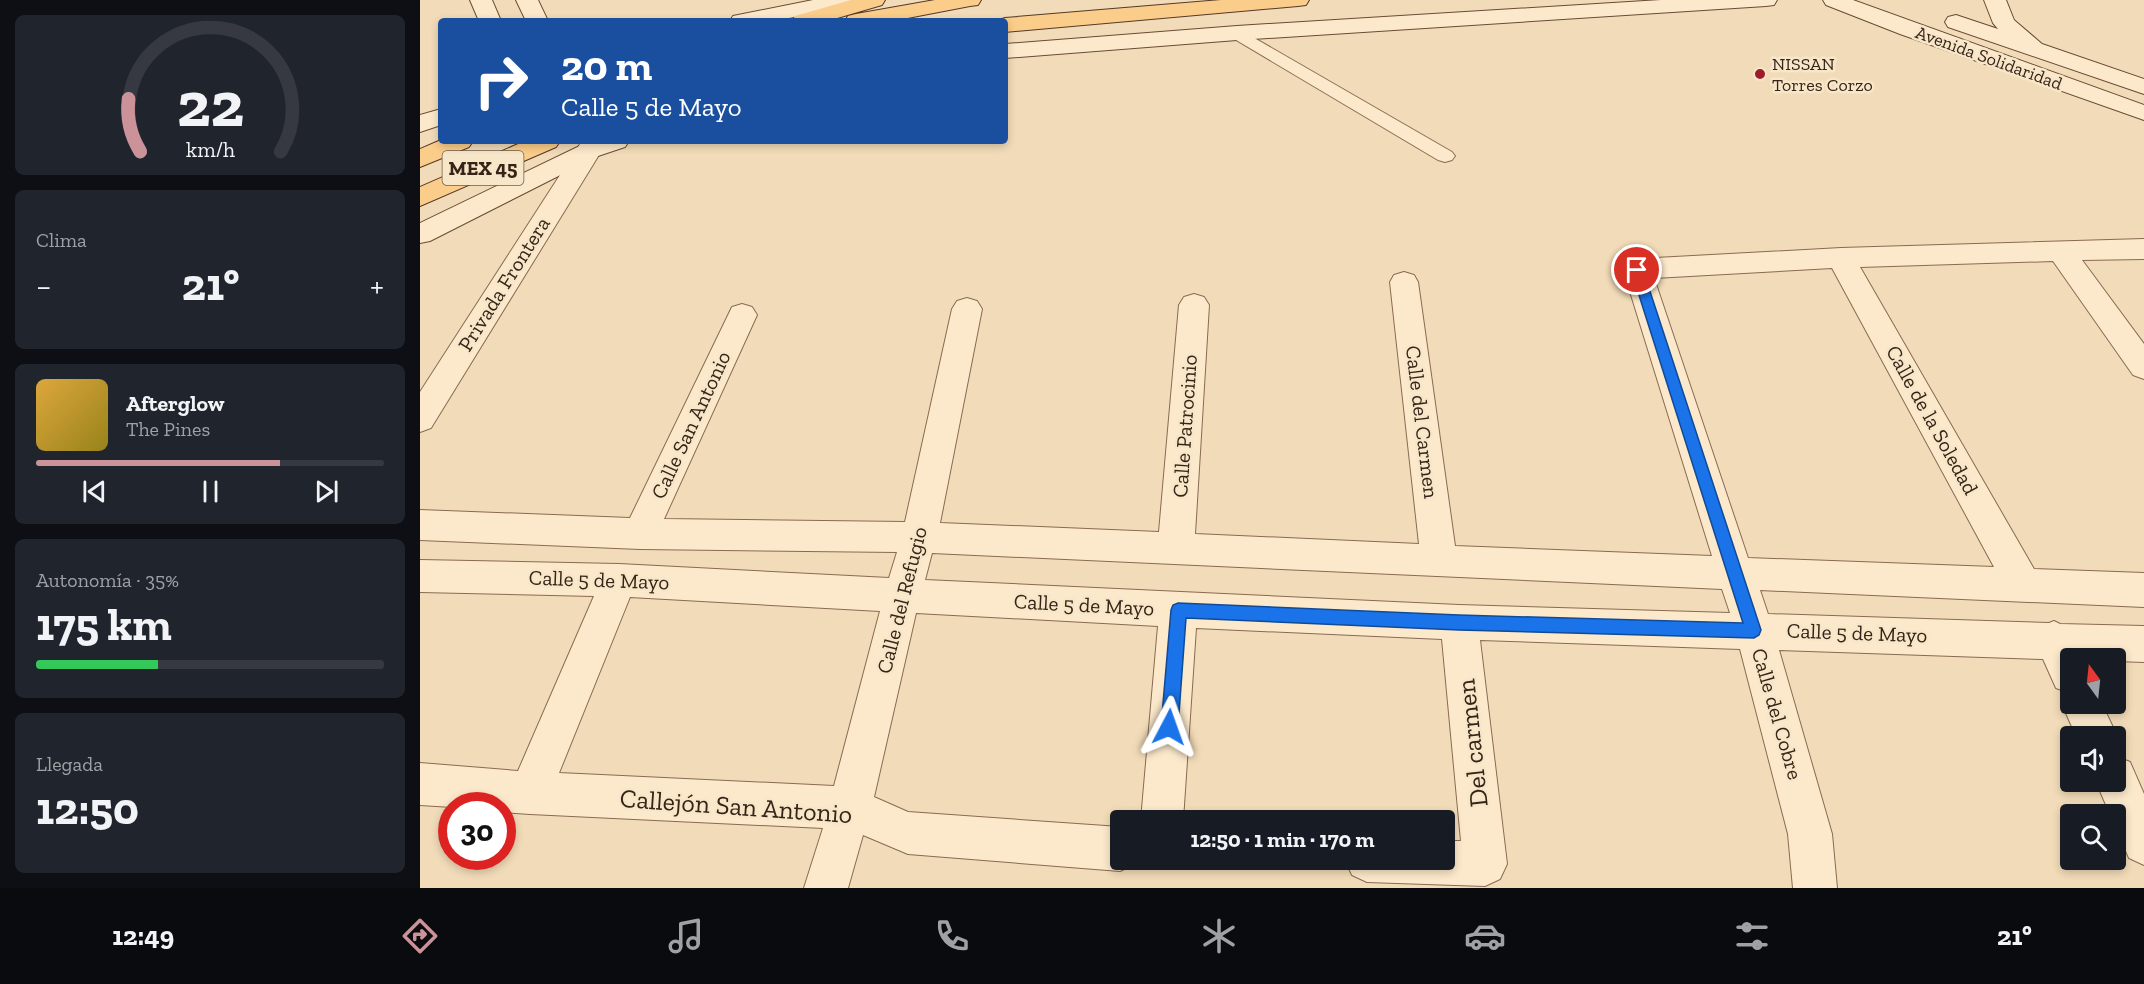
<!DOCTYPE html>
<html lang="es">
<meta charset="utf-8">
<style>
body{margin:0;font-family:"Zilla Slab",serif;background:#20242c;color:#f1f3f6;height:100vh;display:flex;flex-direction:column;font-size:22px;white-space:nowrap}
*{box-sizing:border-box;margin:0}
p{font-size:20px;color:#9ea1a6}
.icon{flex:none;width:33px;height:33px;fill:none;stroke:currentColor;stroke-width:2;stroke-linecap:round;stroke-linejoin:round}
.map{position:relative;flex:1;overflow:hidden}
.sheet{display:flex;flex-direction:column;gap:15px;padding:15px;background:#0d0f14;width:420px}
.sheet>*{flex:none}
.hud{position:absolute;left:18px;top:18px;width:570px;height:126px;border-radius:6px;box-shadow:0 3px 9px #0003;background:#1a4fa0;color:#fff;overflow:hidden}
.needle{width:39px;rotate:345deg}
.controls{position:absolute;left:1640px;top:648px;display:grid;gap:12px}
.controls a{display:grid;place-items:center;width:66px;height:66px;border-radius:6px;background:#171b24;box-shadow:0 3px 9px #0003;font-size:30px}
.speed{position:absolute;left:18px;top:792px;display:flex;gap:12px;font-size:30px;font-weight:700;text-align:center}
.speed>*{display:grid;place-content:center;width:78px;height:78px;border-radius:50%;background:#171b24;box-shadow:0 3px 9px #0003;line-height:1}
.speed .limit{border:9px solid #d22;background:#fff;color:#111}
.pin{position:absolute;display:grid;place-items:center;width:51px;height:51px;color:#fff;margin:-26px;border:3px solid #fff;border-radius:50%;box-shadow:0 2px 6px #0007}
.me{position:absolute;width:66px;margin:-33px;rotate:4deg;stroke-linejoin:round;filter:drop-shadow(0 0 4px #0008)}
.turn{display:flex;align-items:center;gap:21px;height:126px;padding:0 24px;font-size:27px}
.turn .icon{width:78px;height:78px;stroke-width:2.5}
.turn b{display:block;font-size:42px;line-height:51px}
.big{font-size:45px;font-weight:700;line-height:1.1}
.sheet .widget{flex:1;display:flex;flex-direction:column;justify-content:center;gap:9px;min-width:0;padding:0 21px;border-radius:9px;background:#20242c}
.sheet .dial{align-items:center;gap:0}
.dial svg{height:156px;overflow:visible;fill:none;stroke:#363941;stroke-width:7;stroke-linecap:round;text-anchor:middle}
.dial text{fill:#f1f3f6;stroke:none}
.song{display:flex;align-items:center;gap:18px}
.cover{width:72px;height:72px;border-radius:9px;background:linear-gradient(135deg,hsl(40 70% 55%),hsl(50 70% 35%))}
.played{height:6px;border-radius:3px;background:linear-gradient(90deg,#cb929a 70%,#363941 70%)}
.keys{display:flex;justify-content:space-around;direction:ltr}
.heat{display:flex;justify-content:space-between;align-items:center;font-size:33px;direction:ltr}
.charge{height:9px;border-radius:4px;background:linear-gradient(90deg,#34c759 35%,#363941 0)}
.trip{position:absolute;left:690px;top:810px;width:345px;height:60px;border-radius:6px;background:#171b24;box-shadow:0 3px 9px #0003;font-weight:700;line-height:60px;text-align:center}
.menu{display:flex;height:96px;justify-content:space-around;align-items:center;background:#090b0e;color:#9ea1a6}
.menu .icon{width:42px;height:42px}
.menu .selected{color:#cb929a}
.menu b{font-size:27px;color:#f1f3f6}
main{display:flex;flex:1;min-height:0}
.map>svg:first-child{display:block}
.lines{fill:none;stroke-linecap:round;stroke-linejoin:round}
.lane-casing{stroke:#896a52;stroke-width:2}
.street-casing{stroke:#896a52;stroke-width:2}
.secondary-casing{stroke:#6a4b35;stroke-width:2}
.primary-casing{stroke:#553827;stroke-width:2}
.lane{fill:#fce9cb;fill-rule:evenodd}
.street{fill:#fce9cb;fill-rule:evenodd}
.secondary{fill:#fce9cb;fill-rule:evenodd}
.primary{fill:#fbcd8a;fill-rule:evenodd}
.route{fill:#1a73e8;stroke:#114b97;stroke-width:1.5}
.poi-dot{fill:#9d1c29;stroke:#f8e6c8;stroke-width:2}
.labels{text-anchor:middle;stroke-width:5;stroke-linejoin:round;paint-order:stroke}
.far-street-label{font-size:18px;fill:#362418;stroke:#f8e6c8}
.far-poi-label{font-size:18px;fill:#362418;stroke:#f8e6c8;text-anchor:start}
.shield{fill:#f8e6c8;stroke:#705e4d;stroke-width:1.5}
.shield-label{font-size:20px;font-weight:bold;fill:#362418}
.street-label{font-size:21px;fill:#362418;stroke:#f8e6c8}
.near-street-label{font-size:26px;fill:#362418;stroke:#f8e6c8}
</style>
<main>
<section class="sheet">
<div class="widget dial"><svg viewBox="0 0 100 80">
<path d="M14 69A42 42 0 1 1 86 69"/>
<path d="M14 69A42 42 0 0 1 8 42" stroke="#cb929a"/>
<text x="50" y="56" font-size="32" font-weight="700">22</text>
<text x="50" y="72" font-size="11">km/h</text>
</svg></div>
<div class="widget"><p>Clima</p>
<div class="heat"><a>−</a><b class="big">21°</b><a>+</a></div>
</div>
<div class="widget">
<div class="song"><i class="cover"></i><div><b>Afterglow</b><p>The Pines</p></div></div>
<div class="played"></div>
<div class="keys"><svg class="icon" aria-label="previous" viewBox="0 0 24 24"><path d="M18 5L8 12l10 7zM5 5v14"/></svg><svg class="icon" aria-label="pause" viewBox="0 0 24 24"><path d="M8 5v14M16 5v14"/></svg><svg class="icon" aria-label="next" viewBox="0 0 24 24"><path d="M6 5l10 7-10 7zM19 5v14"/></svg></div>
</div>
<div class="widget"><p>Autonomía · 35%</p><b class="big">175 km</b><div class="charge"></div></div>
<div class="widget"><p>Llegada</p><b class="big">12:50</b></div>
</section>
<div class="map">
<svg width="1724" height="888" viewBox="0 0 1724 888">
<rect width="100%" height="100%" fill="#f2dbb8"/>
<g class="lines">
<defs>
<path id="lane" d="M 817,28 L 1032,152 L 1035,156 L 1032,160 L 1025,162 L 1018,160 L 811,37 L 808,33 L 811,29 Z"/>
<path id="street" d="M 169,142 L 178,144 L 182,150 L 11,428 L 0,432 L 0,392 L 160,144 Z
M 1724,239 L 1724,259 L 1662,260 L 1724,344 L 1724,379 L 1713,375 L 1633,261 L 1440,267 L 1614,569 L 1724,573 L 1724,607 L 1340,590 L 1348,614 L 1629,623 L 1634,621 L 1640,624 L 1724,626 L 1724,662 L 1695,661 L 1695,658 L 1650,658 L 1650,704 L 1682,704 L 1697,736 L 1695,741 L 1695,736 L 1656,736 L 1642,704 L 1647,692 L 1636,688 L 1623,659 L 1359,650 L 1412,834 L 1417,888 L 1373,888 L 1368,834 L 1320,649 L 1060,640 L 1087,864 L 1080,879 L 1065,886 L 947,882 L 932,875 L 925,860 L 1024,860 L 1024,841 L 1041,841 L 1022,639 L 776,628 L 763,820 L 721,820 L 738,626 L 496,613 L 454,797 L 488,812 L 700,827 L 700,860 L 717,860 L 715,864 L 700,871 L 488,854 L 443,835 L 428,888 L 384,888 L 403,828 L 110,814 L 82,812 L 82,806 L 32,806 L 32,807 L 0,805 L 0,763 L 98,771 L 174,596 L 0,592 L 0,560 L 199,564 L 469,578 L 477,552 L 220,549 L 0,540 L 0,510 L 210,518 L 312,307 L 322,304 L 332,307 L 337,315 L 244,519 L 485,522 L 532,309 L 537,301 L 547,298 L 557,301 L 562,309 L 520,523 L 739,532 L 759,305 L 764,297 L 774,294 L 784,297 L 789,305 L 775,534 L 999,544 L 970,282 L 974,275 L 984,272 L 994,275 L 998,282 L 1035,546 L 1292,556 L 1203,269 L 1207,262 L 1217,259 L 1421,248 ZM 1412,268 L 1574,567 L 1328,558 L 1234,278 ZM 512,553 L 1302,589 L 1310,613 L 1039,605 L 505,580 ZM 210,597 L 460,611 L 414,786 L 139,773 Z
M 1695,756 L 1710,762 L 1724,794 L 1724,865 L 1709,858 L 1695,826 L 1695,814 L 1690,814 L 1676,782 L 1695,782 Z"/>
<path id="secondary" d="M 50,0 L 72,0 L 81,21 L 59,21 Z
M 96,0 L 118,0 L 128,21 L 106,21 Z
M 393,0 L 437,0 L 434,5 L 354,21 L 310,21 L 313,16 Z
M 1241,0 L 1357,0 L 1354,5 L 1346,6 L 817,40 L 585,58 L 585,44 L 817,26 Z
M 1403,0 L 1433,0 L 1724,105 L 1724,120 L 1480,34 L 1406,5 Z
M 1564,0 L 1586,0 L 1594,20 L 1622,44 L 1724,79 L 1724,94 L 1528,27 L 1525,22 L 1528,17 L 1536,15 L 1578,29 L 1573,23 Z
M 21,109 L 21,125 L 0,132 L 0,115 Z
M 170,141 L 209,141 L 205,147 L 178,156 L 10,241 L 0,243 L 0,223 Z"/>
<path id="primary" d="M 431,0 L 465,0 L 462,5 L 407,21 L 372,21 L 375,16 Z
M 515,0 L 561,0 L 558,5 L 550,6 L 472,21 L 425,21 L 428,16 L 436,14 Z
M 801,0 L 889,0 L 886,5 L 878,6 L 585,32 L 585,21 L 577,21 L 585,18 Z
M 21,140 L 53,141 L 49,147 L 0,167 L 0,149 Z
M 105,141 L 140,141 L 136,147 L 0,206 L 0,187 Z"/>
</defs>
<use href="#lane" class="lane-casing"/>
<use href="#street" class="street-casing"/>
<use href="#secondary" class="secondary-casing"/>
<use href="#primary" class="primary-casing"/>
<use href="#lane" class="lane"/>
<use href="#street" class="street"/>
<use href="#secondary" class="secondary"/>
<use href="#primary" class="primary"/>
</g>
<path class="route" d="M 1217,265 L 1223,270 L 1341,630 L 1339,635 L 1334,638 L 1039,630 L 766,618 L 758,727 L 755,733 L 749,735 L 743,733 L 741,727 L 751,610 L 753,605 L 758,603 L 1039,615 L 1323,623 L 1211,270 Z"/>
<circle class="poi-dot" cx="1340" cy="74" r="6"/>
<g class="labels">
<g class="far-street-label">
<text transform="translate(1569 58) rotate(20)" y="6">Avenida Solidaridad</text>
</g>
<g class="far-poi-label">
<text x="1352" y="70">NISSAN<tspan x="1352" dy="21">Torres Corzo</tspan></text>
</g>
<rect class="shield" x="22.5" y="151" width="81" height="34" rx="4.5"/>
<g class="shield-label">
<text x="63" y="175">MEX 45</text>
</g>
<g class="street-label">
<text transform="translate(84 284) rotate(-58)" y="7">Privada Frontera</text>
<text transform="translate(1512 420) rotate(61)" y="7">Calle de la Soledad</text>
<text transform="translate(1002 422) rotate(83)" y="7">Calle del Carmen</text>
<text transform="translate(271 425) rotate(-65)" y="7">Calle San Antonio</text>
<text transform="translate(765 426) rotate(-86)" y="7">Calle Patrocinio</text>
<text transform="translate(179 580) rotate(2)" y="7">Calle 5 de Mayo</text>
<text transform="translate(482 600) rotate(-76)" y="7">Calle del Refugio</text>
<text transform="translate(664 605) rotate(3)" y="7">Calle 5 de Mayo</text>
<text transform="translate(1437 633) rotate(2)" y="7">Calle 5 de Mayo</text>
<text transform="translate(1357 714) rotate(74)" y="7">Calle del Cobre</text>
</g>
<g class="near-street-label">
<text transform="translate(1052 743) rotate(-96)" y="9">Del carmen</text>
<text transform="translate(316 806) rotate(4)" y="9">Callejón San Antonio</text>
</g>
</g>
</svg>
<div class="controls">
<a><svg class="needle" viewBox="-14 -14 28 28"><path d="M0-13l5 13h-10z" fill="#e53935"/><path d="M0 13l5-13h-10z" fill="#9ea1a6"/></svg></a>
<a><svg class="icon" aria-label="sound" viewBox="0 0 24 24"><path d="M4 9h4l5-4v14l-5-4H4zM17 9q2 3 0 6"/></svg></a>
<a><svg class="icon" aria-label="search" viewBox="0 0 24 24"><circle cx="10" cy="10" r="6"/><path d="M15 15l6 6"/></svg></a>
</div>
<div class="speed"><div class="limit">30</div></div>
<div class="pin" style="left:1217px;top:270px;background:#d93025"><svg class="icon" aria-label="arrive" viewBox="0 0 24 24"><path d="M6 21V4h12l-3 4 3 4H6"/></svg></div>
<svg class="me" style="left:749px;top:727px" viewBox="-20 -20 40 40"><path d="M0-17L14 15 0 8-14 15z" fill="#1a73e8" stroke="#fff" stroke-width="4"/></svg>
<div class="trip">12:50 · 1 min · 170 m</div>
<div class="hud">
<div class="turn"><svg class="icon" aria-label="right" viewBox="0 0 24 24"><path d="M7 20v-9h11M14 6l5 5-5 5"/></svg><div><b>20 m</b>Calle 5 de Mayo</div></div>
</div>
</div>
</main>
<nav class="menu">
<b>12:49</b>
<svg class="icon selected" aria-label="directions" viewBox="0 0 24 24"><path d="M12 3l9 9-9 9-9-9zM9 14v-3h6M13 9l2 2-2 2"/></svg>
<svg class="icon" aria-label="music" viewBox="0 0 24 24"><path d="M9 18V5l10-2v13"/><circle cx="6" cy="18" r="3"/><circle cx="16" cy="16" r="3"/></svg>
<svg class="icon" aria-label="phone" viewBox="0 0 24 24"><path d="M5 4h4l2 5-3 2q2 4 5 5l2-3 5 2v4C11 20 4 13 5 4z"/></svg>
<svg class="icon" aria-label="climate" viewBox="0 0 24 24"><path d="M12 3v18M4 7l16 10M4 17L20 7"/></svg>
<svg class="icon" aria-label="car" viewBox="0 0 24 24"><path d="M5 17H2v-5l4-1 3-4h7l3 4 3 1v5h-3M9 17h6M6 11h13"/><circle cx="7" cy="17" r="2"/><circle cx="17" cy="17" r="2"/></svg>
<svg class="icon" aria-label="filters" viewBox="0 0 24 24"><path d="M4 7h16M4 17h16"/><circle cx="9" cy="7" r="2"/><circle cx="15" cy="17" r="2"/></svg>
<b>21°</b>
</nav>
